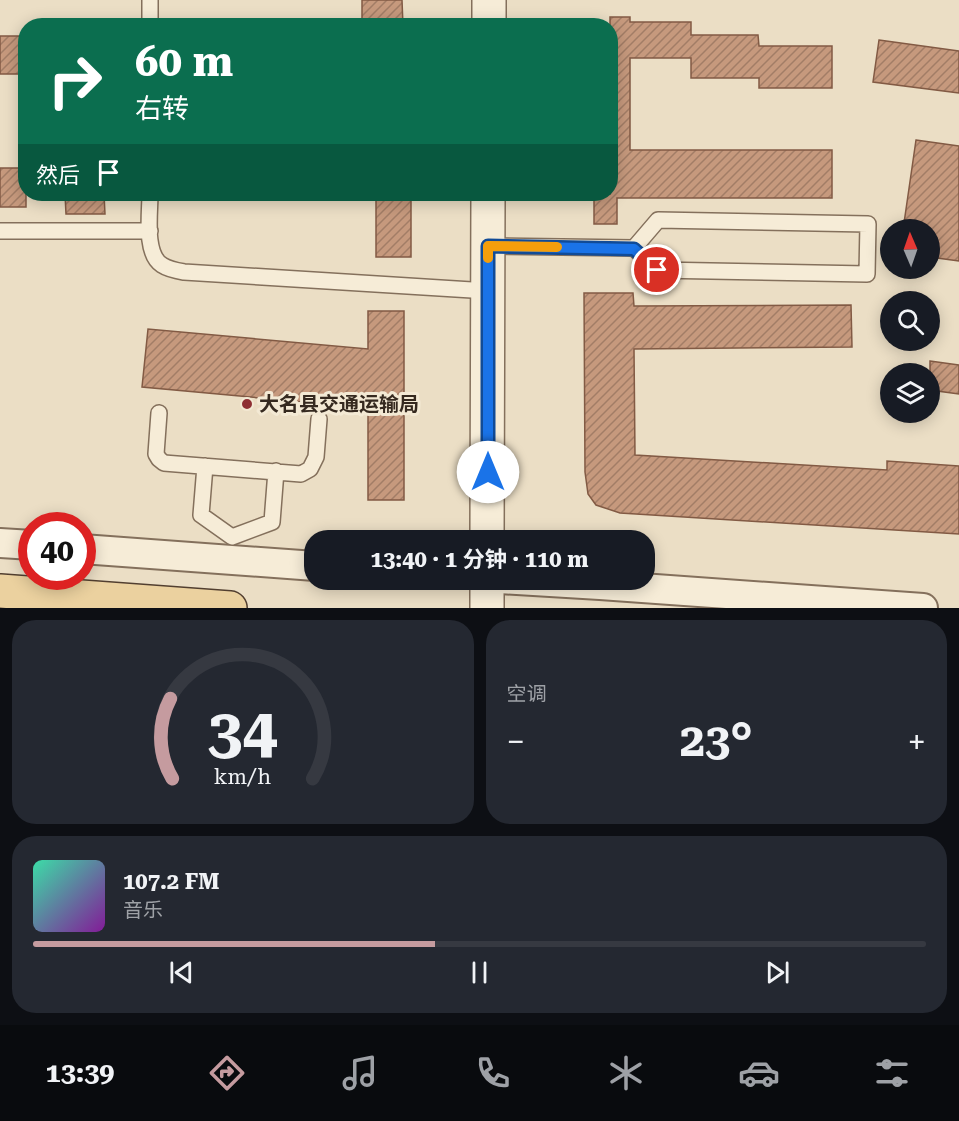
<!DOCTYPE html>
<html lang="zh">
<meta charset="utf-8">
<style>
body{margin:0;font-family:"Roboto Serif","Noto Sans SC",serif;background:#242831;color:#f1f3f6;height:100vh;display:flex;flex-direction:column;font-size:22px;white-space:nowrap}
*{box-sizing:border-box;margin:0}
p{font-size:20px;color:#9ea1a6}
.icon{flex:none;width:33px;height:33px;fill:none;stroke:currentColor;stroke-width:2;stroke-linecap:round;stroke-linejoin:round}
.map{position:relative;height:608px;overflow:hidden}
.drawer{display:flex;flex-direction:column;gap:12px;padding:12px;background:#0d0f14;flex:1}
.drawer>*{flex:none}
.hud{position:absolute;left:18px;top:18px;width:600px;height:183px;border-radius:24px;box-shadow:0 3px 15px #0003;background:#0b6e4f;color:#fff;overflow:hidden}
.needle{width:39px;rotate:358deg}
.controls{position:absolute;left:880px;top:219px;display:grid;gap:12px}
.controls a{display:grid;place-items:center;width:60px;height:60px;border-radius:50%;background:#171b24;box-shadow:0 3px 15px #0003;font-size:30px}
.speed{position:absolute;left:18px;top:512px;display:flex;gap:12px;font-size:30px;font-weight:700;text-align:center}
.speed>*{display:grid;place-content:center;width:78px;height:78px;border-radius:50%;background:#171b24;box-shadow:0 3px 15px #0003;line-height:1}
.speed .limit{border:9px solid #d22;background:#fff;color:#111}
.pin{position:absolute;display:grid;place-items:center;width:51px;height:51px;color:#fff;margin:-26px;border:3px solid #fff;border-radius:50%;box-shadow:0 2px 6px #0007}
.me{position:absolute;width:66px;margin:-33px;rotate:0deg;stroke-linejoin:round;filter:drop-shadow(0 0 4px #0008)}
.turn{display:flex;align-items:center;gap:21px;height:126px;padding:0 18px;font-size:27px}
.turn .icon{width:78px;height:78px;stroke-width:2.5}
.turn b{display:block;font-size:42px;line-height:51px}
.then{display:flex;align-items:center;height:57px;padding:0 18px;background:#0003;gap:12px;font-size:22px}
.big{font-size:45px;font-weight:700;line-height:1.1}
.drawer .widget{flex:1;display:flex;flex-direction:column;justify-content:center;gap:9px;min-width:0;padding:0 21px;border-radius:24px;background:#242831}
.drawer .dial{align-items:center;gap:0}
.dial svg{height:156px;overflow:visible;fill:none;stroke:#363941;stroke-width:7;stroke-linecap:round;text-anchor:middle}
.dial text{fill:#f1f3f6;stroke:none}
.song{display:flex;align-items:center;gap:18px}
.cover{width:72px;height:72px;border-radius:9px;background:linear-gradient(135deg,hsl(160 70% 55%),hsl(290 70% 35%))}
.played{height:6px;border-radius:3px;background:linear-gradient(90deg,#c59b9f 45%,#363941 45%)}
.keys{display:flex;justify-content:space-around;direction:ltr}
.heat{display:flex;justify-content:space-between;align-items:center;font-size:33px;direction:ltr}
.drawer .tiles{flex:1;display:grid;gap:12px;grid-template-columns:1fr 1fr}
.widget:last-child{grid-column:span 2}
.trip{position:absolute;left:304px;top:530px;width:351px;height:60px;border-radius:24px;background:#171b24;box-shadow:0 3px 15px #0003;font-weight:700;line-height:60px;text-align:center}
.tabs{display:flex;height:96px;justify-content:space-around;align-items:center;background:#090b0e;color:#9ea1a6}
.tabs .icon{width:42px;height:42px}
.tabs .current{color:#c59b9f}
.tabs b{font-size:27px;color:#f1f3f6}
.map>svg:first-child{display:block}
.building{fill:url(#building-hatch);stroke:#825a44;stroke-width:1.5}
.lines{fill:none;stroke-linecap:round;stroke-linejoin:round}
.service-casing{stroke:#84705c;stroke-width:18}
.minor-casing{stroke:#84705c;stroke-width:32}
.tertiary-casing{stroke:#84705c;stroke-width:36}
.primary-casing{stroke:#523f30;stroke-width:36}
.service{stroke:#f6ecd7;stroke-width:15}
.minor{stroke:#f6ecd7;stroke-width:28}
.tertiary{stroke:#f6ecd7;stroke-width:33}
.primary{stroke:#ebd19f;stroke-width:33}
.route-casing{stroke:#114b97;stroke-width:15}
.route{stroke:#1a73e8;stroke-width:10}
.slow{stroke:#f59e0b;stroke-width:10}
.poi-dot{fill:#8f3034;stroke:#f3e9d4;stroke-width:2}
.labels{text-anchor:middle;stroke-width:6;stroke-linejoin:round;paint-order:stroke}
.poi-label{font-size:20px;font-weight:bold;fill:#35291f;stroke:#f3e9d4;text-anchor:start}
</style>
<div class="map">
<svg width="959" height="608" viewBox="0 0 959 608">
<defs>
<pattern id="building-hatch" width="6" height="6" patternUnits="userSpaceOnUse" patternTransform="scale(1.5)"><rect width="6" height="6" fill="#c6997d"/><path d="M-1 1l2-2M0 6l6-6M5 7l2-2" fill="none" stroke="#a27d66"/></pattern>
</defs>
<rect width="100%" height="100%" fill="#ebdec5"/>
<path class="building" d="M 362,0 L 402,0 L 403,26 L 362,26 Z
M 610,17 L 630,17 L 630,22 L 691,22 L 691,35 L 758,35 L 759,46 L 832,46 L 832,88 L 759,88 L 759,78 L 691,78 L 691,58 L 630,58 L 630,150 L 832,150 L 832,198 L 617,198 L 617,224 L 594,224 L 594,194 L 610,194 Z
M 0,36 L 26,36 L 26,74 L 0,74 Z
M 879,40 L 959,51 L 959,93 L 873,82 Z
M 916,140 L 959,146 L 959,261 L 930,257 L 930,230 L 903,230 Z
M 0,168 L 26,168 L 26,207 L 0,207 Z
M 65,194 L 104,194 L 105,214 L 66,214 Z
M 376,194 L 411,194 L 411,257 L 376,257 Z
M 584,293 L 633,293 L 634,306 L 851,305 L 852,347 L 634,349 L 635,455 L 887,470 L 887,461 L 959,466 L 959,534 L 620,513 L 596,505 L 588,494 L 585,472 Z
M 368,311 L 404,311 L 404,500 L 368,500 L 368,408 L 142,387 L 148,329 L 368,349 Z
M 930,361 L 959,365 L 959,394 L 930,390 Z"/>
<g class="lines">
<defs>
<path id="service" d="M 150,26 L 150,0
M 150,194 C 150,213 144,254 162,265 C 168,269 178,271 184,272 L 488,291
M 658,220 L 868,224 L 867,274 L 657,270 L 634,248 Z
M 0,231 L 150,231
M 488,246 L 634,248
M 159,413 L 156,454 L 159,459 L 164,463 L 301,474 L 310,469 L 316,457 L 319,419
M 205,466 L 201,515 L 232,537 L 272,522 L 276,471"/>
<path id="minor" d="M 0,543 L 32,545
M 82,549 L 315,566
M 500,579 L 600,585 L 923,608"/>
<path id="tertiary" d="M 489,26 L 489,0
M 487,540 L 488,194
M 487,608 L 487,579"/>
<path id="primary" d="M 0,591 L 230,608"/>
</defs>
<use href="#service" class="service-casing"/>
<use href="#minor" class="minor-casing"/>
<use href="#tertiary" class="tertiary-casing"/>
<use href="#primary" class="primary-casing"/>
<use href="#service" class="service"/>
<use href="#minor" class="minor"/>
<use href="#tertiary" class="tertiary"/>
<use href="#primary" class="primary"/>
</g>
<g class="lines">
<defs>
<path id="route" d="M 488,472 L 488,246 L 634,249 L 657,270"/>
</defs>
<use href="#route" class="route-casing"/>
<use href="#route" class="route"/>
<path class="slow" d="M 488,258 L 488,246 L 557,247"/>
</g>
<circle class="poi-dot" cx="247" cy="404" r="6"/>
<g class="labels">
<g class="poi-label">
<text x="259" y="411">大名县交通运输局</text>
</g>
</g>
</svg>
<div class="controls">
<a><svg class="needle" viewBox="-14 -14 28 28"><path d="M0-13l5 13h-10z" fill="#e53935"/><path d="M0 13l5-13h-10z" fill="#9ea1a6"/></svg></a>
<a><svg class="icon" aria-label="search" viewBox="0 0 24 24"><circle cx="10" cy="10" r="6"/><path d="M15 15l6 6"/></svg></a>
<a><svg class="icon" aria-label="layers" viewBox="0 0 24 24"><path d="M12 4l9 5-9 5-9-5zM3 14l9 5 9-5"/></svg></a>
</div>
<div class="speed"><div class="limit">40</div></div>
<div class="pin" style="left:657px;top:270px;background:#d93025"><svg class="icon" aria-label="arrive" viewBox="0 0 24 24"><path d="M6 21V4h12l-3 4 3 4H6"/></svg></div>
<svg class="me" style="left:488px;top:472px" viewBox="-20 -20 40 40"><circle r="19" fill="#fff"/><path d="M0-13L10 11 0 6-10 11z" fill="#1a73e8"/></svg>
<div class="trip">13:40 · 1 分钟 · 110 m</div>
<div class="hud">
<div class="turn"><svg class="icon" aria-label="right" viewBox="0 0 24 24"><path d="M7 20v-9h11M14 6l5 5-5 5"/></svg><div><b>60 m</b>右转</div></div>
<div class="then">然后<svg class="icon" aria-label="arrive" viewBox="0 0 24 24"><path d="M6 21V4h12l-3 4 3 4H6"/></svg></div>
</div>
</div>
<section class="drawer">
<div class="tiles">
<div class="widget dial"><svg viewBox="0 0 100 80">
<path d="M14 69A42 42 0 1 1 86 69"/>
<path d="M14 69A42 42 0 0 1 13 28" stroke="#c59b9f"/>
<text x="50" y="56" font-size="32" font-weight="700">34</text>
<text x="50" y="72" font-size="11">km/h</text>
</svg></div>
<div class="widget"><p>空调</p>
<div class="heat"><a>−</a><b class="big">23°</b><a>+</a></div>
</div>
<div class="widget">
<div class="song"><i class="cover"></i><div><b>107.2 FM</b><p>音乐</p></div></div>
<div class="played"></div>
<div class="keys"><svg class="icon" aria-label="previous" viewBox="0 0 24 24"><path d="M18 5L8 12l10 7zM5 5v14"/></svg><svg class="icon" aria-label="pause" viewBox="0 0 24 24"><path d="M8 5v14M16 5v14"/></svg><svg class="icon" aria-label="next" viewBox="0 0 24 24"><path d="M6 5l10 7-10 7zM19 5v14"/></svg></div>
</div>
</div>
</section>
<nav class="tabs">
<b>13:39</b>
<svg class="icon current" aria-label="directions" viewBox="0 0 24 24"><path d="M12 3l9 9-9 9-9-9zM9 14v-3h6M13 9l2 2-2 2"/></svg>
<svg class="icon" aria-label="music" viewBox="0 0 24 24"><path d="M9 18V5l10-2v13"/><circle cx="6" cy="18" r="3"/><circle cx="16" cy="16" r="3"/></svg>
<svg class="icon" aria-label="phone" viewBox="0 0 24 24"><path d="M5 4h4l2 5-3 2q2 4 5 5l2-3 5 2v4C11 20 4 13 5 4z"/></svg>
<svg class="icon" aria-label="climate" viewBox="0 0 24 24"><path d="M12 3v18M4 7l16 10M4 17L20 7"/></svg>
<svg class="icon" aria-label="car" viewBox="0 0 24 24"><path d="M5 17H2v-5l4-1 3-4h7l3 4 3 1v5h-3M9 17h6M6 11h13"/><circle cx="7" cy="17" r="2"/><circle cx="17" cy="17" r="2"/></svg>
<svg class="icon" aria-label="filters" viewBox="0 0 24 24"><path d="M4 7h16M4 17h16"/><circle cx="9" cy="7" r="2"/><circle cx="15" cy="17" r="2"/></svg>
</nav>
